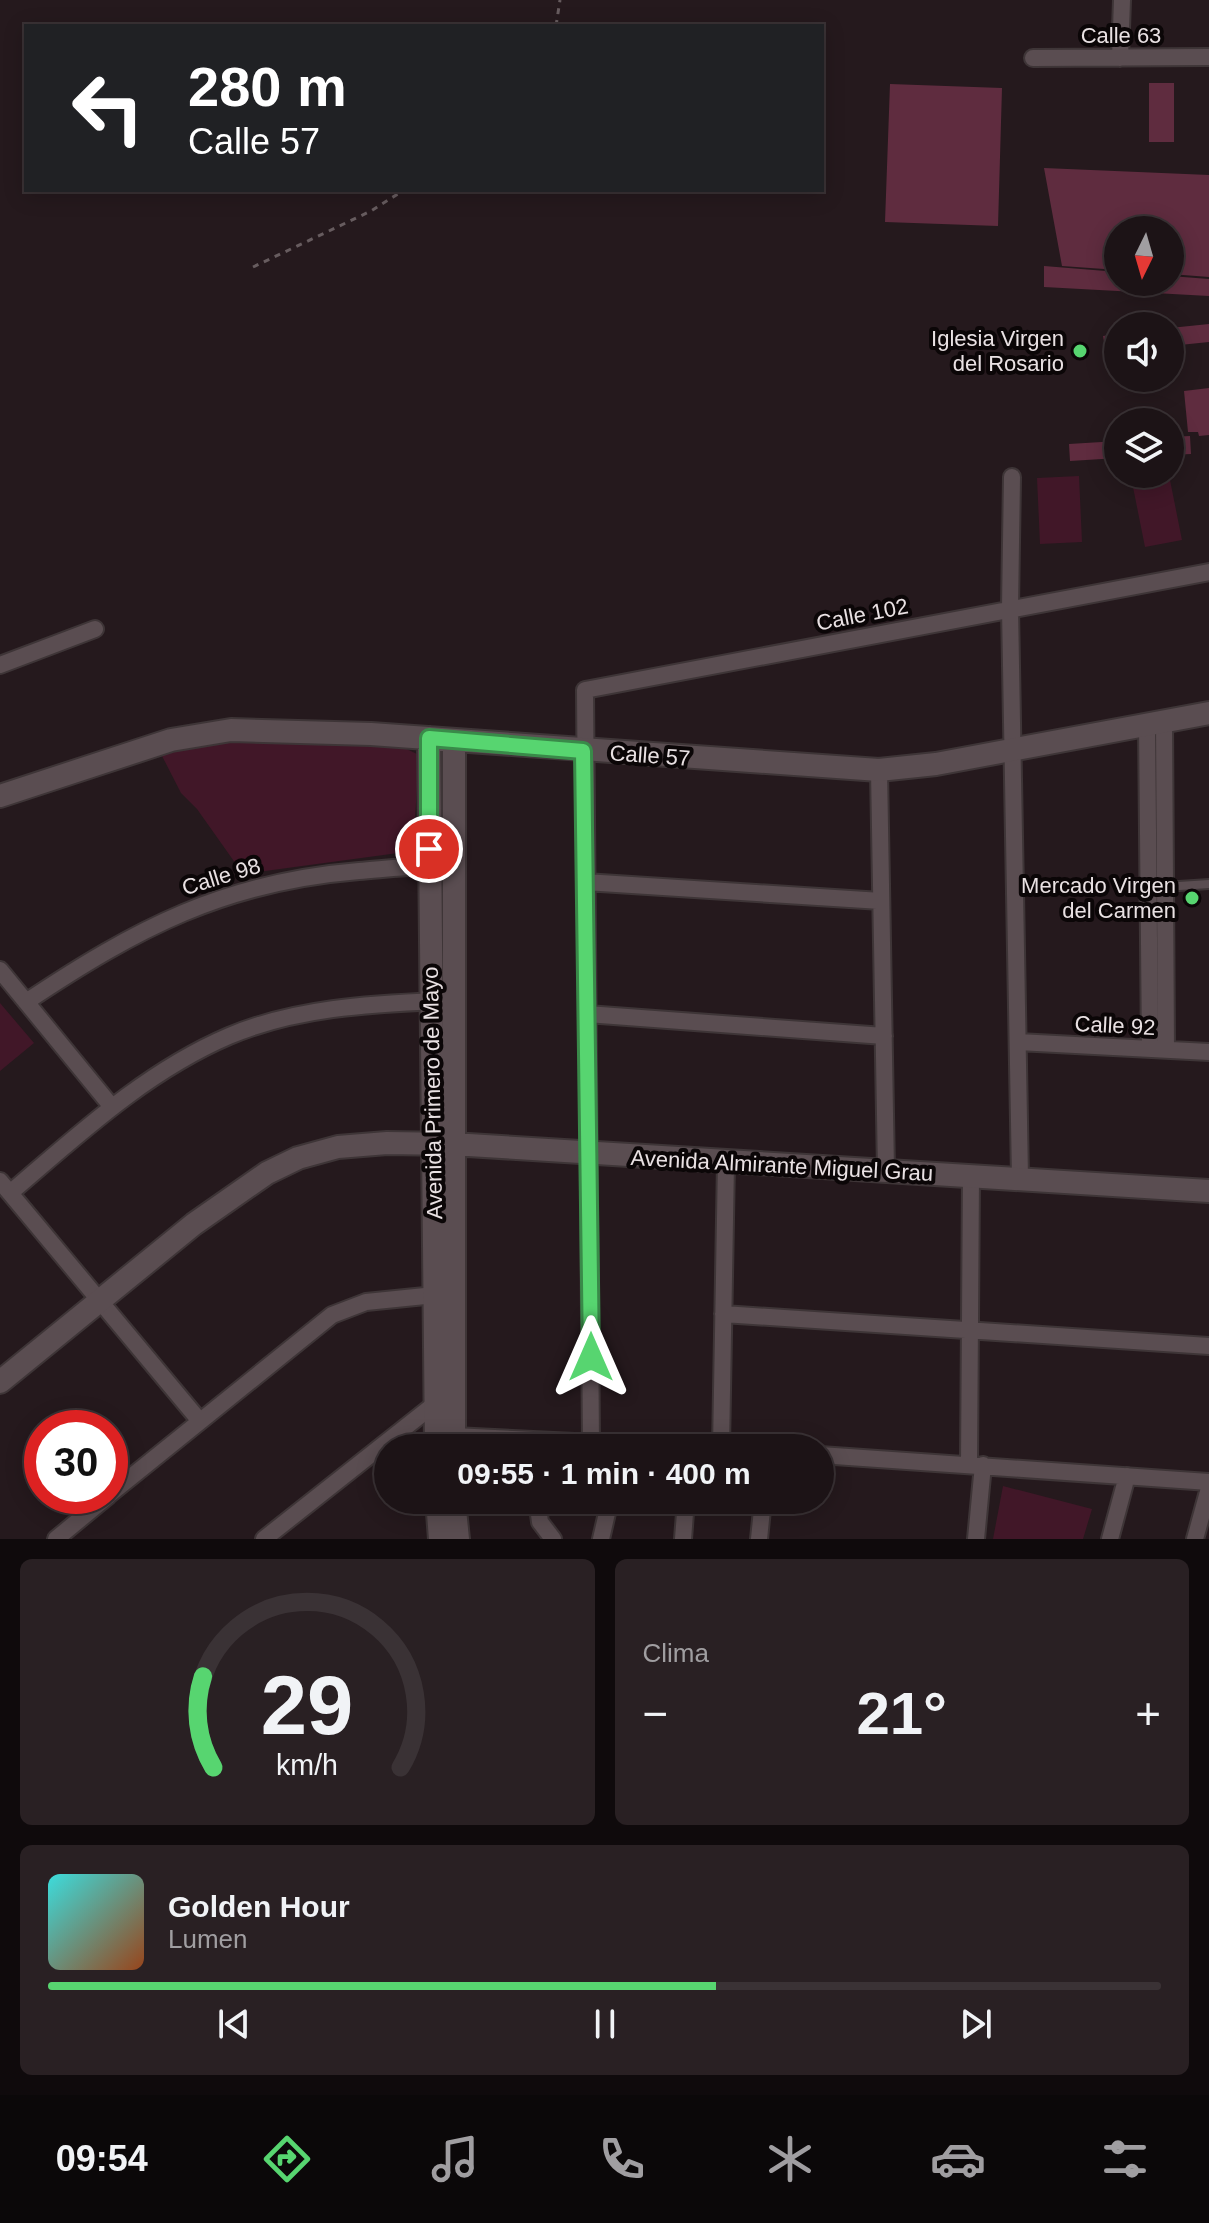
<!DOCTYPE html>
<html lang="es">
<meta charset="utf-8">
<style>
body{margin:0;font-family:Helvetica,sans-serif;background:#292023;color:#f1f3f6;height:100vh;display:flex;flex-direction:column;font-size:30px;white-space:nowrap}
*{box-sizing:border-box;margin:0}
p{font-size:26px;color:#a09ea1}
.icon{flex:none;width:44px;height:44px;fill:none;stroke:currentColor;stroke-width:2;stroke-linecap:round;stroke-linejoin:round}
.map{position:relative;height:1539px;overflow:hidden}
.panel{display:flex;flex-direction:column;gap:20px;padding:20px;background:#0f0a0c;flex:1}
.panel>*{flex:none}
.hud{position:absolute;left:24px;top:24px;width:800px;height:168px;border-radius:0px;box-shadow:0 4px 20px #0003,0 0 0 2px #3a3235;background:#202124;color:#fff;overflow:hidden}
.needle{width:52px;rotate:185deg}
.fabs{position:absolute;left:1104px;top:216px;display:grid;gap:16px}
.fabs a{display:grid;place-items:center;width:80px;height:80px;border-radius:50%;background:#1c1316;box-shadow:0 4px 20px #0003,0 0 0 2px #3a3235;font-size:40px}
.speed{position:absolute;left:24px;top:1410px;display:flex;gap:16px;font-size:40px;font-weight:700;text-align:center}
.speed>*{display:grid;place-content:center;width:104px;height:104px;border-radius:50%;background:#1c1316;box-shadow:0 4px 20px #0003,0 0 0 2px #3a3235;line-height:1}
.speed .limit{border:12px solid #d22;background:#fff;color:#111}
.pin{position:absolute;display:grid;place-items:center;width:68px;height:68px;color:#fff;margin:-34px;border:4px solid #fff;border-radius:50%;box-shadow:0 2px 8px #0007}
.me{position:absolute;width:88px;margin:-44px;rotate:0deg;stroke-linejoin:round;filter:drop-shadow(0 0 6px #0008)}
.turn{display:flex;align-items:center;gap:28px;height:168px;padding:0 32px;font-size:36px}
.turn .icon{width:104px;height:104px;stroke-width:2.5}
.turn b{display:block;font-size:56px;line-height:68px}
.big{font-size:60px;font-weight:700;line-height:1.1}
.panel .widget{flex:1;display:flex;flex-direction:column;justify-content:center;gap:12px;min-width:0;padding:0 28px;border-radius:12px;background:#292023}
.panel .dial{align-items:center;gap:0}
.dial svg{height:208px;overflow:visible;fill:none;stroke:#3a3235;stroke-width:7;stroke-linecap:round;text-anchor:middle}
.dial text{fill:#f1f3f6;stroke:none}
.song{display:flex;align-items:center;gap:24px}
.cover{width:96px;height:96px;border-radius:12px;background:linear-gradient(135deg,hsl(180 70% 55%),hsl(20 70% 35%))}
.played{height:8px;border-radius:4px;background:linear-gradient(90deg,#57d570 60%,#3a3235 60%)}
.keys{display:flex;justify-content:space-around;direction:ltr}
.heat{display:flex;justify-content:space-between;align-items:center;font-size:44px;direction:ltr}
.panel .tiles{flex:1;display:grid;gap:20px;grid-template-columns:1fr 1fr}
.widget:last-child{grid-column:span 2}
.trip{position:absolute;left:374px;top:1434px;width:460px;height:80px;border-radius:40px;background:#1c1316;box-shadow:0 4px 20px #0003,0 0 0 2px #3a3235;font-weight:700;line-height:80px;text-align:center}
.dock{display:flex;height:128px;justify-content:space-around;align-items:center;background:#0b0809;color:#a09ea1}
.dock .icon{width:56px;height:56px}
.dock .on{color:#57d570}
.dock b{font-size:36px;color:#f1f3f6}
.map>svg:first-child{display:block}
.green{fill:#411728}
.building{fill:#5f2c3f}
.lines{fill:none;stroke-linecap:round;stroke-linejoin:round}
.service-casing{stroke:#3e3537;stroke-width:12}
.minor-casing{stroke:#3e3537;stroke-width:20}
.tertiary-casing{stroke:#3e3537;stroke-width:26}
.path{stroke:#675c5f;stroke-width:3;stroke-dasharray:6 6;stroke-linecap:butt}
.service{stroke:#5a4d51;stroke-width:8}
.minor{stroke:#5a4d51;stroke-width:16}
.tertiary{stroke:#5a4d51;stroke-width:22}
.route-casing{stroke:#398a49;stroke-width:20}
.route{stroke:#57d570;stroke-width:14}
.poi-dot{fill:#57d570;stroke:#0b0607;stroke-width:3}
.labels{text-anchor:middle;stroke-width:8;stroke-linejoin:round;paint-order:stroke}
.street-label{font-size:22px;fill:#e9e1e3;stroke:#0b0607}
.poi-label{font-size:22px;fill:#e9e1e3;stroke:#0b0607;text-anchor:end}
</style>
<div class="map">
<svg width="1209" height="1539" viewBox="0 0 1209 1539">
<rect width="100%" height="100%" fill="#25191d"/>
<path class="green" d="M 1079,476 L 1082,542 L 1040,544 L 1037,478 Z
M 1170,480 L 1182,540 L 1145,547 L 1133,487 Z
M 230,736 L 396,744 L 419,755 L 413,851 L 243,874 L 197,809 L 181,793 L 160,752 Z
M 0,1003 L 34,1043 L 0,1071 Z
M 1003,1486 L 1092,1509 L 1083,1539 L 993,1539 Z"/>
<path class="building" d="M 1149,83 L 1174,83 L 1174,142 L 1149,142 Z
M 890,84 L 1002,88 L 998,226 L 885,222 Z
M 1044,168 L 1209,175 L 1209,277 L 1170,274 L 1170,230 L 1118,230 L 1118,270 L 1062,266 Z
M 1044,266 L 1118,272 L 1118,282 L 1170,282 L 1170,276 L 1209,279 L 1209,296 L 1044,287 Z
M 1209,324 L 1209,342 L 1170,346 L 1170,328 Z
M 1118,334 L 1118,352 L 1106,353 L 1103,336 Z
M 1209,388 L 1209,435 L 1199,436 L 1198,432 L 1188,432 L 1184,391 Z
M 1190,436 L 1191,454 L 1170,455 L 1170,437 Z
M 1118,441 L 1118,458 L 1070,461 L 1069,444 Z"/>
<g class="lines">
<defs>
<path id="service" d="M 1164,887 L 1209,884"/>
<path id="minor" d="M 1033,58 L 1209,57
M 1120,58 L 1122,0
M 1012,477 L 1010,608 L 1020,1178
M 0,665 L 95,629
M 1164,720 L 1166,1049
M 1147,723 L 1150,1049
M 879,770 L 886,1171
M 585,882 L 881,901
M 0,970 L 112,1107
M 26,1002 C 137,928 224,882 359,871 C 386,869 413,865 439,867
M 587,1014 L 884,1036
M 1018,1042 L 1209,1052
M 0,1181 L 199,1420
M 10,1193 C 78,1135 145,1072 229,1036 C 295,1008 369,1004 439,1001
M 723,1314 L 1209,1346
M 454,1436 L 698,1448
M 591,1444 L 585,690 L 1209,572
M 721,1448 L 726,1162
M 820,1455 L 1209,1482
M 969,1464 L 971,1176
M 110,1494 L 332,1315 L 366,1302 L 435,1295
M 537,1500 L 540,1522 L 553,1539
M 56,1539 L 108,1496
M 264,1539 L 436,1403
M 601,1539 L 610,1500
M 683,1539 L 686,1500
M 759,1539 L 763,1500
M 976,1539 L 983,1465
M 1110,1539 L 1127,1476
M 1195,1539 L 1209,1488"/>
<path id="tertiary" d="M 429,738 L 436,1448
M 0,796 L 171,740 L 231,730 L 371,734 L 879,770 L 936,764 L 1209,713
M 0,1382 L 194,1224 L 267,1173 L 298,1158 L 338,1147 L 387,1143 L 452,1144 L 1209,1191
M 454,1448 L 454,740
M 437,1500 L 440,1539
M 454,1500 L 458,1539"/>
</defs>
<use href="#service" class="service-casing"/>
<use href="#minor" class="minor-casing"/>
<use href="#tertiary" class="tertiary-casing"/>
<path class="path" d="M 556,26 L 560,0
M 253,267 L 371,211 L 404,190"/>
<use href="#service" class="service"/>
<use href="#minor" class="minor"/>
<use href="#tertiary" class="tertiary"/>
</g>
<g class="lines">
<defs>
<path id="route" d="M 429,849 L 429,738 L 583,751 L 591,1357"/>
</defs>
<use href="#route" class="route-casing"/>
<use href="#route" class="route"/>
</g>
<g class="poi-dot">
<circle cx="1080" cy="351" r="8"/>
<circle cx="1192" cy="898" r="8"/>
</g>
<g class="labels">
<g class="street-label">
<text x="1121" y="43">Calle 63</text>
<text transform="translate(862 614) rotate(-11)" y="8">Calle 102</text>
<text transform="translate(650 755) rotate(4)" y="8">Calle 57</text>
<text transform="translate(221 876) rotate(-17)" y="8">Calle 98</text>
<text transform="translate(1115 1025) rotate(3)" y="8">Calle 92</text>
<text transform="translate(432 1093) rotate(-91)" y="8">Avenida Primero de Mayo</text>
<text transform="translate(782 1165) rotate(3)" y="8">Avenida Almirante Miguel Grau</text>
</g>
<g class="poi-label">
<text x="1064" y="346">Iglesia Virgen<tspan x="1064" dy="25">del Rosario</tspan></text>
<text x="1176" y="893">Mercado Virgen<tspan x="1176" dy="25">del Carmen</tspan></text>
</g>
</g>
</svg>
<div class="fabs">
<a><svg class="needle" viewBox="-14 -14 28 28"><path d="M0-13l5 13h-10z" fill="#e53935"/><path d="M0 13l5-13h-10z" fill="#a09ea1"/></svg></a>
<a><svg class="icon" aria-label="sound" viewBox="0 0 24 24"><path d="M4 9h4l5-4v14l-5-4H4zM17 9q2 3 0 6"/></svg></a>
<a><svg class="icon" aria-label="layers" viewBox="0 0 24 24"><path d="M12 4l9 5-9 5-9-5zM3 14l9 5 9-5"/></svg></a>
</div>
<div class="speed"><div class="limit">30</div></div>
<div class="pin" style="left:429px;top:849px;background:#d93025"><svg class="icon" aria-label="arrive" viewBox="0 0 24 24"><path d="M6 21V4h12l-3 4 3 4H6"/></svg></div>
<svg class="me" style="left:591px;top:1357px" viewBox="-20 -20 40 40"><path d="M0-17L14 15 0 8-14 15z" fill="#57d570" stroke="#fff" stroke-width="4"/></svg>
<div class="trip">09:55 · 1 min · 400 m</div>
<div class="hud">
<div class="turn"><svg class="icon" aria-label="left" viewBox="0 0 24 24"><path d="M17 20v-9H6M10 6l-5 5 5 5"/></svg><div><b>280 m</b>Calle 57</div></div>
</div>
</div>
<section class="panel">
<div class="tiles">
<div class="widget dial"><svg viewBox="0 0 100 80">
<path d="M14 69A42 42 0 1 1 86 69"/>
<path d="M14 69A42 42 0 0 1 10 34" stroke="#57d570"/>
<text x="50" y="56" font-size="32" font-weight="700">29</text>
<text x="50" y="72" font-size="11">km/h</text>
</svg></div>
<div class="widget"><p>Clima</p>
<div class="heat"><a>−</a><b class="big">21°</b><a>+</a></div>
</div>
<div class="widget">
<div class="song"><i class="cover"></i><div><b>Golden Hour</b><p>Lumen</p></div></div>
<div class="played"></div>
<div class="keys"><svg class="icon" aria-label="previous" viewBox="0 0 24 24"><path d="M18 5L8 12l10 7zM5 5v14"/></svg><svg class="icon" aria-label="pause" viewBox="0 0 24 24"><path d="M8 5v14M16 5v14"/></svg><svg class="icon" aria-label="next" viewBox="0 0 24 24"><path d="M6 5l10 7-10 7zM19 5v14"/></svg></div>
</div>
</div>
</section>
<nav class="dock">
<b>09:54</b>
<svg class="icon on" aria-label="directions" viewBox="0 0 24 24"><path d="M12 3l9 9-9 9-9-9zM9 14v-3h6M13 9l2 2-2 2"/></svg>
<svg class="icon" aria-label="music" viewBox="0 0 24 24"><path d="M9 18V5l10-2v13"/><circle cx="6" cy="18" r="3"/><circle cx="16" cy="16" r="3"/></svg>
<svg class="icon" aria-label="phone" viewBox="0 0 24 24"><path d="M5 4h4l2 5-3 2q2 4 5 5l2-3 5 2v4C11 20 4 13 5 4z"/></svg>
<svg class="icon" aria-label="climate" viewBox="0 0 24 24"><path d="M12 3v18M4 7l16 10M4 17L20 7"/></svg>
<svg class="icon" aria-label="car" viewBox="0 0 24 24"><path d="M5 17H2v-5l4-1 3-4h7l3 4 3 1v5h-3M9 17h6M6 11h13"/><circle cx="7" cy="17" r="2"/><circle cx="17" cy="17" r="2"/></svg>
<svg class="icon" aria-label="filters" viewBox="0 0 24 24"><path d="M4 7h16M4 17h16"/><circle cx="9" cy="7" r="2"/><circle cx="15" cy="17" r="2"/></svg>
</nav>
